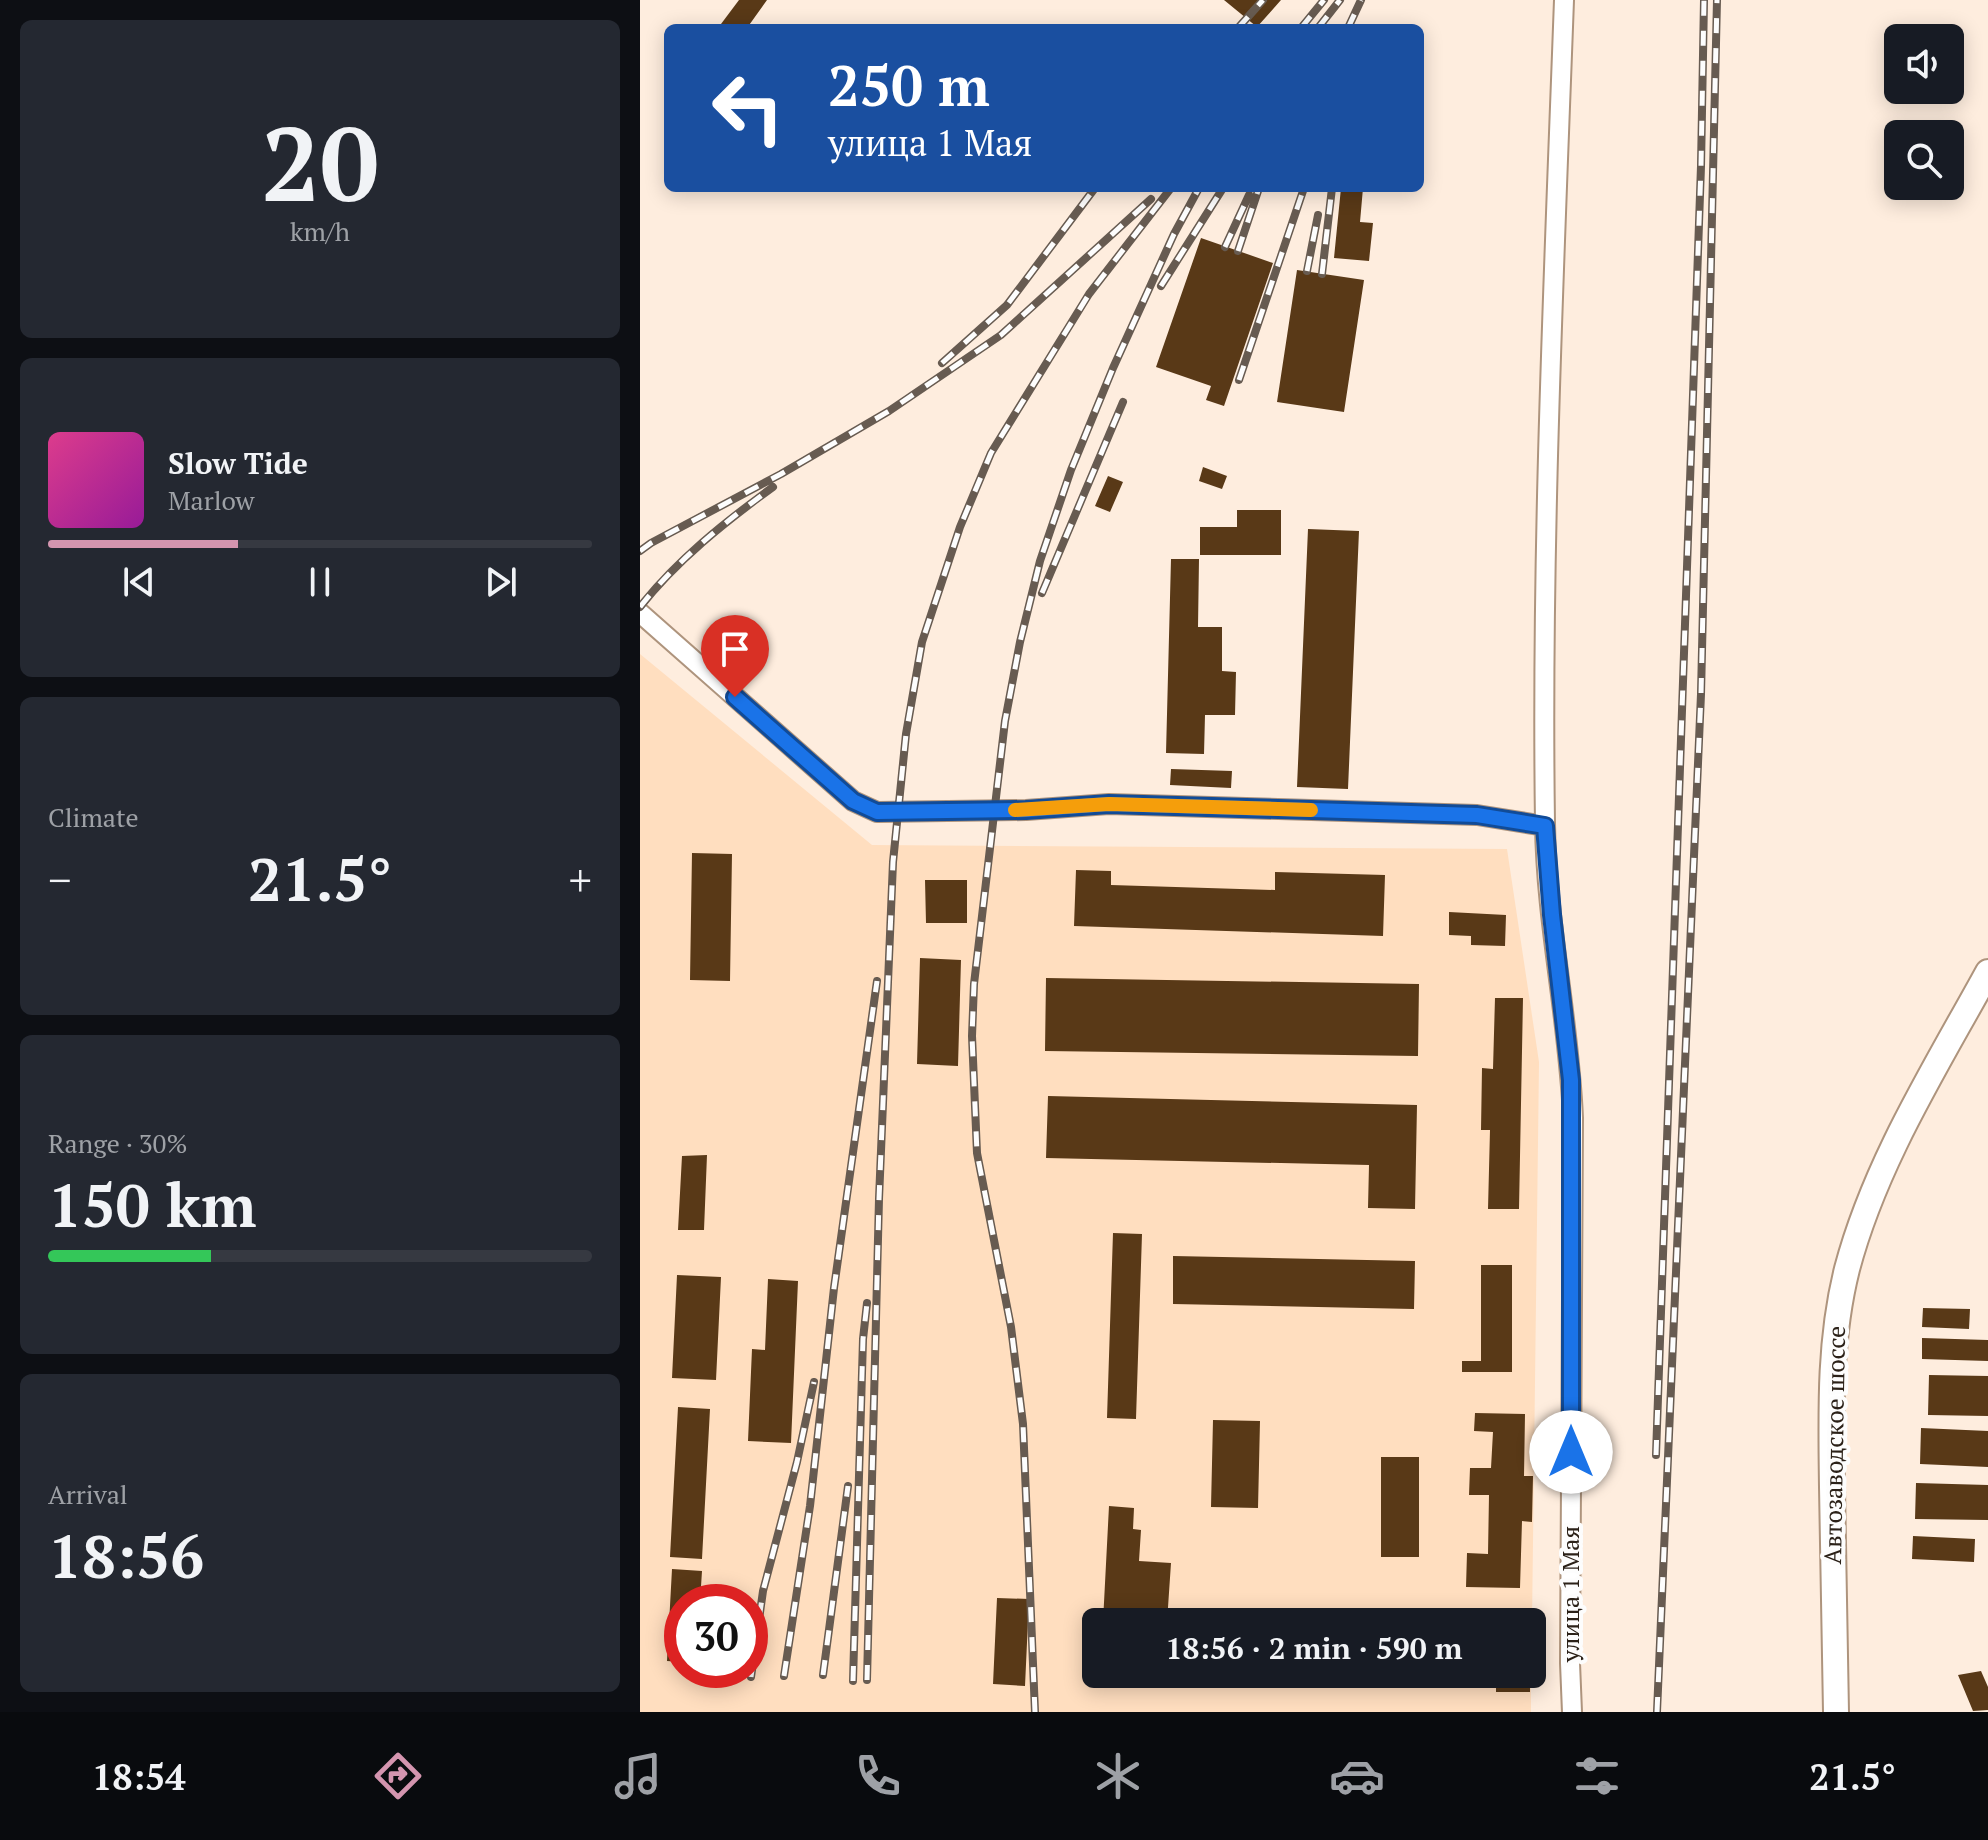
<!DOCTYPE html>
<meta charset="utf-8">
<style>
body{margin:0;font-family:"PT Serif",serif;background:#242831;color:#f1f3f6;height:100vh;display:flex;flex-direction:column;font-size:30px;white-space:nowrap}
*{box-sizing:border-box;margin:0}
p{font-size:26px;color:#9ea1a6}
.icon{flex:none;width:44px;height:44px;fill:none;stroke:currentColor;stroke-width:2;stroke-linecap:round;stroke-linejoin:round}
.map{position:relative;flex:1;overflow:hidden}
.drawer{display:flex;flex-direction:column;gap:20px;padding:20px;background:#0d0f14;width:640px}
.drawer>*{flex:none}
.banner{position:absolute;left:24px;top:24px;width:760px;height:168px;border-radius:12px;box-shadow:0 4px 20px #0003;background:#1a4fa0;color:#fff;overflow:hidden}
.tools{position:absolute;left:1244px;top:24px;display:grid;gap:16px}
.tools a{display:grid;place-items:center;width:80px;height:80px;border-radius:12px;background:#171b24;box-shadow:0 4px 20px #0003;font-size:40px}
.speed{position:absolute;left:24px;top:1584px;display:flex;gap:16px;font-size:40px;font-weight:700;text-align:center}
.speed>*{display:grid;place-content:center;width:104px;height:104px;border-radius:50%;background:#171b24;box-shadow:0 4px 20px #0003;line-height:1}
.speed .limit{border:12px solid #d22;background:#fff;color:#111}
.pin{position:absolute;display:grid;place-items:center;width:68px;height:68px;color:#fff;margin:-82px -34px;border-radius:50% 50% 50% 0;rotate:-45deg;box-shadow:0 0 8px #0007}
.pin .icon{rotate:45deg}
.me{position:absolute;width:88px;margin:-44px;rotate:0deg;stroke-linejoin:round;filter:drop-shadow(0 0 6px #0008)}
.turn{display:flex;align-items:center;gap:28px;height:168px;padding:0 32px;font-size:36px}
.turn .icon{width:104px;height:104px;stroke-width:2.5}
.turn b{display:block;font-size:56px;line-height:68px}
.big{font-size:60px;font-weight:600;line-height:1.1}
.drawer .card{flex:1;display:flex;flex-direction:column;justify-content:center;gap:12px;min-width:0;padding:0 28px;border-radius:12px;background:#242831}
.drawer .dial{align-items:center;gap:0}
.dial b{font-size:104px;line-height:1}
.song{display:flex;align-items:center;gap:24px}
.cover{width:96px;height:96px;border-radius:12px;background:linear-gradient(135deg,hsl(330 70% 55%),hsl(300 70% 35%))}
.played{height:8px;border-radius:4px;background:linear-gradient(90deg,#d495af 35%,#363941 35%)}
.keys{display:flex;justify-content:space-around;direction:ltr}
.heat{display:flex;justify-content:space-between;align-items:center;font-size:44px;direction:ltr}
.charge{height:12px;border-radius:6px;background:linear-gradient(90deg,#34c759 30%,#363941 0)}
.trip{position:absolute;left:442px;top:1608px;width:464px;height:80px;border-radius:12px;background:#171b24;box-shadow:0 4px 20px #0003;font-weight:600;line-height:80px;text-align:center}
.tabs{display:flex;height:128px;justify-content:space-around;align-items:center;background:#090b0e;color:#9ea1a6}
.tabs .icon{width:56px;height:56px}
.tabs .selected{color:#d495af}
.tabs b{font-size:36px;color:#f1f3f6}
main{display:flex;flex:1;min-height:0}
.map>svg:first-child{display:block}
.built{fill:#ffdebf;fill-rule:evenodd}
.building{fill:#593917}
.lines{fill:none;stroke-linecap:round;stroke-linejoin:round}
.street-casing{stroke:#ae947d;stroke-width:22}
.secondary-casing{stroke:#ae947d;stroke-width:28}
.street{stroke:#fff;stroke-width:18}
.secondary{stroke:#fff;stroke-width:24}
.rail-casing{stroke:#675b51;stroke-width:8}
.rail{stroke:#fdfdfd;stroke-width:5;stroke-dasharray:15;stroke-linecap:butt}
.route-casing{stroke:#114b97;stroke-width:20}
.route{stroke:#1a73e8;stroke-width:14}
.slow{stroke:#f59e0b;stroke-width:14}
.labels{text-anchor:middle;stroke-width:8;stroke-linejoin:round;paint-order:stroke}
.street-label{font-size:24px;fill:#2b2118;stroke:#fdfdfd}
</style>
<main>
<section class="drawer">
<div class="card dial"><b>20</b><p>km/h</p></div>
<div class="card">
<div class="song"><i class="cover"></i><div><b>Slow Tide</b><p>Marlow</p></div></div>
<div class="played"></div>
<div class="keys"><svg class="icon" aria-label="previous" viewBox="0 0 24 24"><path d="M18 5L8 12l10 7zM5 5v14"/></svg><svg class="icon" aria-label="pause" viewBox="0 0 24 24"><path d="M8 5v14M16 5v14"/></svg><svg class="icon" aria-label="next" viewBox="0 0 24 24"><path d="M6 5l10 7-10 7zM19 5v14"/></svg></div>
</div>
<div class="card"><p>Climate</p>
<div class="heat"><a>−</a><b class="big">21.5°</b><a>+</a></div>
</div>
<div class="card"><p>Range · 30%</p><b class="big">150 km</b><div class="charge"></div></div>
<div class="card"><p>Arrival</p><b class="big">18:56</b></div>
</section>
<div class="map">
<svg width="1348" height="1712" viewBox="0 0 1348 1712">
<rect width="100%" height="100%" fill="#feedde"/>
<path class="built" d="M 0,654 L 232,845 L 867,849 L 899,1062 L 892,1622 L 456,1622 L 456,1674 L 891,1674 L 891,1712 L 0,1712 ZM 42,1602 L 110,1602 L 110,1670 L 42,1670 Z"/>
<path class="building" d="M 99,0 L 127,0 L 107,28 L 78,28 Z
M 584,0 L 641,0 L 617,27 Z
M 701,188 L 723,188 L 720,222 L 733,223 L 729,261 L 694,258 Z
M 561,238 L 633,263 L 584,406 L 566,400 L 571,386 L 516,367 Z
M 657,270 L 724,280 L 704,412 L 637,402 Z
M 563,467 L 587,476 L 582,489 L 559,481 Z
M 468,476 L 483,482 L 470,512 L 455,506 Z
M 597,510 L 641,510 L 641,555 L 560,555 L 560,527 L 597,527 Z
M 668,529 L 719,531 L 708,789 L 657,787 Z
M 531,559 L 559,559 L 558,627 L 582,627 L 582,671 L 596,672 L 595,715 L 565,715 L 564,754 L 526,753 Z
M 531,769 L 592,771 L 591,788 L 530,785 Z
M 52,853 L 92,854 L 90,981 L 50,980 Z
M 436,870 L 471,871 L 471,885 L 635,890 L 635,872 L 745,875 L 743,936 L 434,926 Z
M 285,880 L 327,880 L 327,923 L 286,923 Z
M 809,912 L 866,915 L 865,946 L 831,945 L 831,936 L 809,935 Z
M 280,958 L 321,960 L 318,1066 L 277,1064 Z
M 406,978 L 779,984 L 778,1056 L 405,1051 Z
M 855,998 L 883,998 L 879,1209 L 848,1209 L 850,1130 L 841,1130 L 842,1068 L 853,1069 Z
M 408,1096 L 777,1105 L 775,1209 L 728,1208 L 729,1165 L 406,1158 Z
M 67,1155 L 64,1230 L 38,1230 L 42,1156 Z
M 473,1233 L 502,1234 L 496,1419 L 467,1418 Z
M 533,1256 L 775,1261 L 774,1309 L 533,1304 Z
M 841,1265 L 872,1265 L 872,1372 L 822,1372 L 822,1361 L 841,1361 Z
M 37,1275 L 81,1277 L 76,1380 L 32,1378 Z
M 128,1279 L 158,1281 L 151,1443 L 108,1441 L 112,1349 L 125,1350 Z
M 1283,1308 L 1330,1309 L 1329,1329 L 1282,1327 Z
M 1282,1338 L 1348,1340 L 1348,1361 L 1282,1359 Z
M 1289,1375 L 1348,1376 L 1348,1416 L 1288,1415 Z
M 38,1407 L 70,1409 L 62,1559 L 30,1557 Z
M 835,1413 L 885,1414 L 884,1476 L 893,1476 L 892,1522 L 882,1521 L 880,1588 L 826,1587 L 827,1553 L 848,1554 L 849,1495 L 829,1495 L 830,1468 L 851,1468 L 853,1432 L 834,1431 Z
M 573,1420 L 620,1421 L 618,1508 L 571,1507 Z
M 1281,1428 L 1348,1431 L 1348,1467 L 1280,1464 Z
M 741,1457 L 779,1457 L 779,1557 L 741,1557 Z
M 1276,1483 L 1348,1485 L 1348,1520 L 1275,1519 Z
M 469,1506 L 494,1508 L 493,1529 L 501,1530 L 499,1561 L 531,1563 L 527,1622 L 463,1622 Z
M 1273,1536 L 1335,1539 L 1334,1562 L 1272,1559 Z
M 32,1569 L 62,1571 L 60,1602 L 42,1602 L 42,1662 L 27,1661 Z
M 357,1598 L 389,1599 L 385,1686 L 353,1684 Z
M 683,1608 L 713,1610 L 712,1622 L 682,1622 Z
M 816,1617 L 890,1617 L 890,1622 L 816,1622 Z
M 1341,1671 L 1348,1687 L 1348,1710 L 1333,1711 L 1318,1675 Z
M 856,1674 L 890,1674 L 890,1692 L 856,1692 Z"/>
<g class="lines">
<defs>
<path id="street" d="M 924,0 C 914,274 901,548 905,823 C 906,922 929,1019 933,1118 L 930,1663 L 932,1712
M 0,613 L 213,801 L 237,812 L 386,810 L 469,804 L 837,815 L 905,826"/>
<path id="secondary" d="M 1196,1712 C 1194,1637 1193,1562 1192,1487 C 1191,1413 1189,1340 1207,1269 C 1235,1163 1296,1067 1348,972"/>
</defs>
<use href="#street" class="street-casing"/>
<use href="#secondary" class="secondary-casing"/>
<use href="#street" class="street"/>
<use href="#secondary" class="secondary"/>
<defs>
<path id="rail" d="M 598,28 L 623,0
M 661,28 L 684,0
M 678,28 L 700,0
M 708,28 L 721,0
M 585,247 L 609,195
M 598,251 L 619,188
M 667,271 L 678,215
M 682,274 L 692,188
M 521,286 L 583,188
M 302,363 L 367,305 L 455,188
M 599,380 L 664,188
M 0,551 L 11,543 L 141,474 L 249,411 L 361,335 L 511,199
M 402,593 L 483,402
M 0,607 C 37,560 85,522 133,487
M 1016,1455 L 1061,166 L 1064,0
M 183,1675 L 208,1486
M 144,1676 L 170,1506 L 194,1288 L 237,981
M 111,1677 L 123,1591 L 157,1462 L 174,1382
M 227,1680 L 239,1199 L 253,862 L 266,734 L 282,642 L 320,527 L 351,453 L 449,294 L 531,188
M 213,1681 L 223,1339 L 227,1303
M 395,1712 L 383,1424 L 371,1327 L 337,1153 L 332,1036 L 334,984 L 365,721 L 380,642 L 400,561 L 431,470 L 473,368 L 534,234 L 559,188
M 1017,1712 L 1061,694 L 1077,0"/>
</defs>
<use href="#rail" class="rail-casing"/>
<use href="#rail" class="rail"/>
</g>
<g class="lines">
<defs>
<path id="route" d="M 95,697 L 213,801 L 237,812 L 386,810 L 469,804 L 837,815 L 905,826 L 912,915 L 931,1080 L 931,1452"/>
</defs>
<use href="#route" class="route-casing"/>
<use href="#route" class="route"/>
<path class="slow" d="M 375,810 L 469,804 L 671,810"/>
</g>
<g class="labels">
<g class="street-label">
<text transform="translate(1195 1445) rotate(-89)" y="8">Автозаводское шоссе</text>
<text transform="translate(931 1594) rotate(-90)" y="8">улица 1 Мая</text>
</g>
</g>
</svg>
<div class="tools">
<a><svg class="icon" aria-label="sound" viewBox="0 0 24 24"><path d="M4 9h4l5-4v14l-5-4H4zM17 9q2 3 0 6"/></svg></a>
<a><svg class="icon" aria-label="search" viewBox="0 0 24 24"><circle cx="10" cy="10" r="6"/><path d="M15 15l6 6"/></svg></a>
</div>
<div class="speed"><div class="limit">30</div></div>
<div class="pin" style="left:95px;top:697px;background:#d93025"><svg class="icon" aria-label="arrive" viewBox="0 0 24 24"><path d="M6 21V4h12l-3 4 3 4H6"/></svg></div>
<svg class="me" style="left:931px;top:1452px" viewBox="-20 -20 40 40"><circle r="19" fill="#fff"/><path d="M0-13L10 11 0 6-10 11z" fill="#1a73e8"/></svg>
<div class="trip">18:56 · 2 min · 590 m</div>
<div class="banner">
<div class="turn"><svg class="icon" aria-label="left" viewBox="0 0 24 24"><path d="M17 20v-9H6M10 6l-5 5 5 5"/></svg><div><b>250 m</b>улица 1 Мая</div></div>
</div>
</div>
</main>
<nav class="tabs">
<b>18:54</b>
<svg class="icon selected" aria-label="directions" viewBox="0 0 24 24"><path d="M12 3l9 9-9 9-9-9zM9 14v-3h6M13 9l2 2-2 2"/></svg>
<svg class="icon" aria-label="music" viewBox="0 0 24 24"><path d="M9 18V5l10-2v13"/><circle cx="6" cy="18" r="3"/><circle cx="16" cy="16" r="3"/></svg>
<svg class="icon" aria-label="phone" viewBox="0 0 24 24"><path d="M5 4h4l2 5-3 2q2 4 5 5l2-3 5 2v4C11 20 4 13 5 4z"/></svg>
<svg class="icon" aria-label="climate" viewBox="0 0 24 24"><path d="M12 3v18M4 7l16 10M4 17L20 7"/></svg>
<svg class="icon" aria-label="car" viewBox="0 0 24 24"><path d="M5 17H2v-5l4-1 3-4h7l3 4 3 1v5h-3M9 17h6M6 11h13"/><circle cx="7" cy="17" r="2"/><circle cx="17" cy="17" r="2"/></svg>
<svg class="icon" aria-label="filters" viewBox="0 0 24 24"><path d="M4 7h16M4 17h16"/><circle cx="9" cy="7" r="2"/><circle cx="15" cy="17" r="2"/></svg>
<b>21.5°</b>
</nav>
